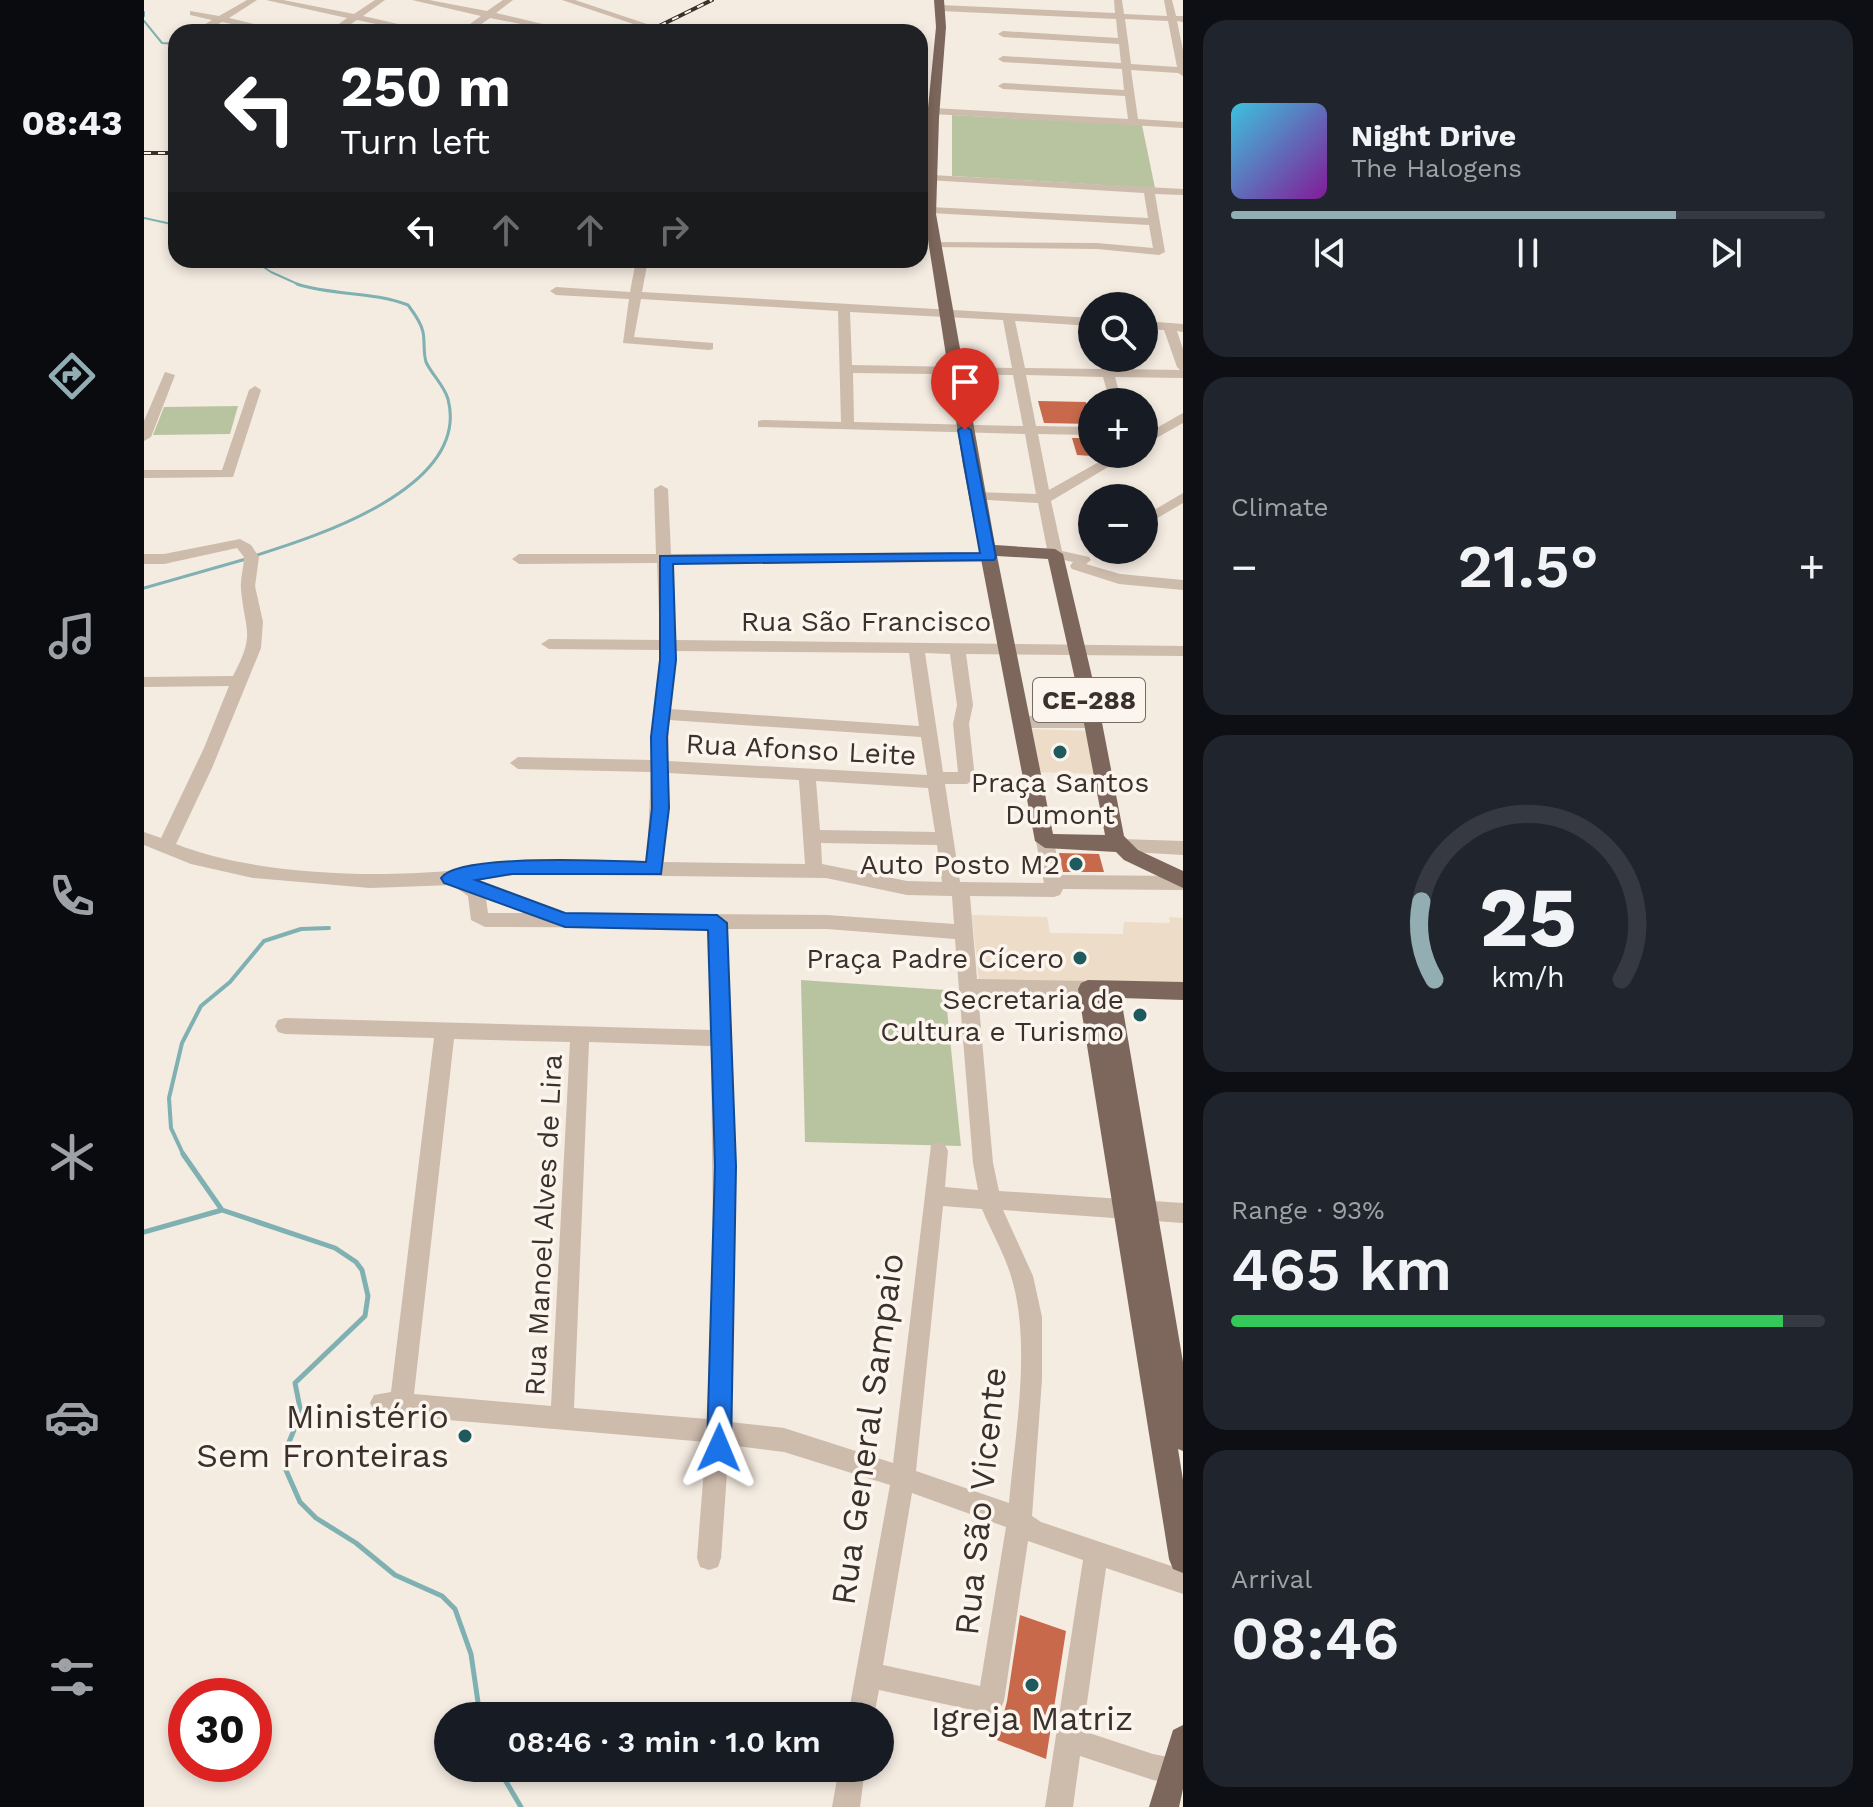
<!DOCTYPE html>
<meta charset="utf-8">
<style>
body{margin:0;font-family:"Work Sans",sans-serif;background:#20242c;color:#f1f3f6;height:100vh;display:flex;flex-direction:column;font-size:30px;white-space:nowrap}
*{box-sizing:border-box;margin:0}
p{font-size:26px;color:#9ea1a6}
.icon{flex:none;width:44px;height:44px;fill:none;stroke:currentColor;stroke-width:2;stroke-linecap:round;stroke-linejoin:round}
.map{position:relative;flex:1;overflow:hidden}
.sheet{display:flex;flex-direction:column;gap:20px;padding:20px;background:#0d0f14;width:690px}
.sheet>*{flex:none}
.hud{position:absolute;left:24px;top:24px;width:760px;height:244px;border-radius:24px;box-shadow:0 4px 12px #0003;background:#202124;color:#fff;overflow:hidden}
.buttons{position:absolute;left:934px;top:292px;display:grid;gap:16px}
.buttons a{display:grid;place-items:center;width:80px;height:80px;border-radius:50%;background:#171b24;box-shadow:0 4px 12px #0003;font-size:40px}
.speed{position:absolute;left:24px;top:1678px;display:flex;gap:16px;font-size:40px;font-weight:700;text-align:center}
.speed>*{display:grid;place-content:center;width:104px;height:104px;border-radius:50%;background:#171b24;box-shadow:0 4px 12px #0003;line-height:1}
.speed .limit{border:12px solid #d22;background:#fff;color:#111}
.pin{position:absolute;display:grid;place-items:center;width:68px;height:68px;color:#fff;margin:-82px -34px;border-radius:50% 50% 50% 0;rotate:-45deg;box-shadow:0 0 8px #0007}
.pin .icon{rotate:45deg}
.me{position:absolute;width:88px;margin:-44px;rotate:1deg;stroke-linejoin:round;filter:drop-shadow(0 0 6px #0008)}
.turn{display:flex;align-items:center;gap:28px;height:168px;padding:0 40px;font-size:36px}
.turn .icon{width:104px;height:104px;stroke-width:2.5}
.turn b{display:block;font-size:56px;line-height:68px}
.lanes{display:flex;align-items:center;height:76px;padding:0 40px;background:#0003;justify-content:center;gap:40px;direction:ltr}
.lanes .off{opacity:.35}
.big{font-size:60px;font-weight:600;line-height:1.1}
.sheet .tile{flex:1;display:flex;flex-direction:column;justify-content:center;gap:12px;min-width:0;padding:0 28px;border-radius:24px;background:#20242c}
.sheet .dial{align-items:center;gap:0}
.dial svg{height:208px;overflow:visible;fill:none;stroke:#363941;stroke-width:7;stroke-linecap:round;text-anchor:middle}
.dial text{fill:#f1f3f6;stroke:none}
.song{display:flex;align-items:center;gap:24px}
.cover{width:96px;height:96px;border-radius:12px;background:linear-gradient(135deg,hsl(190 70% 55%),hsl(290 70% 35%))}
.played{height:8px;border-radius:4px;background:linear-gradient(90deg,#92aeb2 75%,#363941 75%)}
.keys{display:flex;justify-content:space-around;direction:ltr}
.heat{display:flex;justify-content:space-between;align-items:center;font-size:44px;direction:ltr}
.charge{height:12px;border-radius:6px;background:linear-gradient(90deg,#34c759 93%,#363941 0)}
.trip{position:absolute;left:290px;top:1702px;width:460px;height:80px;border-radius:40px;background:#171b24;box-shadow:0 4px 12px #0003;font-weight:600;line-height:80px;text-align:center}
main{display:flex;flex:1;min-height:0}
.tab-bar{display:flex;flex-direction:column;width:144px;justify-content:space-around;align-items:center;background:#090b0e;color:#9ea1a6}
.tab-bar .icon{width:56px;height:56px}
.tab-bar .on{color:#92aeb2}
.tab-bar b{font-size:36px;color:#f1f3f6}
.map>svg:first-child{display:block}
.green{fill:#b8c4a0}
.plaza{fill:#ecdcc8}
.lines{fill:none;stroke-linecap:round;stroke-linejoin:round}
.stream-far3{stroke:#7fb0b2;stroke-width:2}
.stream-far2{stroke:#7fb0b2;stroke-width:3}
.stream-far1{stroke:#7fb0b2;stroke-width:4}
.stream{stroke:#7fb0b2;stroke-width:5}
.building{fill:#c8694b}
.minor{fill:#cdbbac;fill-rule:evenodd}
.major{fill:#7d675c;fill-rule:evenodd}
.rail-casing{stroke:#3b302b;stroke-width:4}
.rail{stroke:#fbf5ee;stroke-width:2;stroke-dasharray:7;stroke-linecap:butt}
.route{fill:#1a73e8;stroke:#114b97;stroke-width:2}
.poi-dot{fill:#1f5a5e;stroke:#fbf5ee;stroke-width:3}
.labels{text-anchor:middle;stroke-width:7;stroke-linejoin:round;paint-order:stroke}
.shield{fill:#fbf5ee;stroke:#756b66;stroke-width:2}
.shield-label{font-size:26px;font-weight:bold;fill:#3b302b}
.street-label{font-size:28px;fill:#3b302b;stroke:#fbf5ee}
.poi-label{font-size:28px;fill:#3b302b;stroke:#fbf5ee;text-anchor:end}
.near-poi-label{font-size:34px;fill:#3b302b;stroke:#fbf5ee;text-anchor:end}
.near-street-label{font-size:34px;fill:#3b302b;stroke:#fbf5ee}
</style>
<main>
<nav class="tab-bar">
<b>08:43</b>
<svg class="icon on" aria-label="directions" viewBox="0 0 24 24"><path d="M12 3l9 9-9 9-9-9zM9 14v-3h6M13 9l2 2-2 2"/></svg>
<svg class="icon" aria-label="music" viewBox="0 0 24 24"><path d="M9 18V5l10-2v13"/><circle cx="6" cy="18" r="3"/><circle cx="16" cy="16" r="3"/></svg>
<svg class="icon" aria-label="phone" viewBox="0 0 24 24"><path d="M5 4h4l2 5-3 2q2 4 5 5l2-3 5 2v4C11 20 4 13 5 4z"/></svg>
<svg class="icon" aria-label="climate" viewBox="0 0 24 24"><path d="M12 3v18M4 7l16 10M4 17L20 7"/></svg>
<svg class="icon" aria-label="car" viewBox="0 0 24 24"><path d="M5 17H2v-5l4-1 3-4h7l3 4 3 1v5h-3M9 17h6M6 11h13"/><circle cx="7" cy="17" r="2"/><circle cx="17" cy="17" r="2"/></svg>
<svg class="icon" aria-label="filters" viewBox="0 0 24 24"><path d="M4 7h16M4 17h16"/><circle cx="9" cy="7" r="2"/><circle cx="15" cy="17" r="2"/></svg>
</nav>
<div class="map">
<svg width="1039" height="1807" viewBox="0 0 1039 1807">
<rect width="100%" height="100%" fill="#f4ebe1"/>
<path class="green" d="M 808,115 L 998,125 L 1011,188 L 808,176 Z
M 94,406 L 86,434 L 9,435 L 20,407 Z
M 657,980 L 801,990 L 817,1146 L 661,1142 Z"/>
<path class="plaza" d="M 885,729 L 943,731 L 952,774 L 888,772 Z
M 828,915 L 903,917 L 906,933 L 979,934 L 980,922 L 1026,923 L 1025,917 L 1039,918 L 1039,984 L 835,982 Z"/>
<g class="lines">
<path class="stream-far3" d="M 0,12 L 0,16
M 0,21 L 18,43 L 32,44
M 0,218 L 32,225
M 109,260 L 127,272 L 158,286"/>
<path class="stream-far2" d="M 110,556 C 171,537 327,488 304,399 C 300,385 288,375 282,362 C 279,352 281,342 279,332 C 277,322 270,313 264,305 C 228,291 189,296 153,284
M 0,588 L 102,559"/>
<path class="stream-far1" d="M 40,1156 L 27,1128 L 25,1098 L 38,1043 L 57,1006 L 86,982 L 120,941 L 157,929 L 185,928"/>
<path class="stream" d="M 39,1154 L 78,1210
M 0,1232 L 78,1210 L 191,1248 L 212,1262 L 218,1270 L 224,1296 L 221,1316 L 151,1383 L 157,1413 L 143,1447 L 141,1468 L 156,1502 L 172,1518 L 212,1543 L 251,1575 L 298,1596 L 311,1609 L 327,1654 L 336,1716
M 354,1768 L 377,1807"/>
</g>
<path class="building" d="M 894,401 L 942,402 L 948,424 L 900,423 Z
M 928,438 L 948,438 L 948,456 L 933,455 Z
M 915,853 L 955,854 L 960,872 L 919,872 Z
M 876,1615 L 922,1631 L 902,1759 L 853,1740 L 863,1701 Z"/>
<g class="lines">
<path class="minor" d="M 103,0 L 113,0 L 85,18 L 144,32 L 126,32 L 78,22 L 60,32 L 48,32 L 68,20 L 46,15 L 46,11 L 75,16 Z
M 122,0 L 139,0 L 210,14 L 231,0 L 241,0 L 219,16 L 289,32 L 270,32 L 213,20 L 195,32 L 184,32 L 203,18 Z
M 268,0 L 285,0 L 343,11 L 359,0 L 369,0 L 352,13 L 407,26 L 402,29 L 346,18 L 326,32 L 315,32 L 337,16 Z
M 418,0 L 431,0 L 527,32 L 513,32 Z
M 970,0 L 978,0 L 980,14 L 1023,16 L 1020,0 L 1028,0 L 1032,16 L 1039,16 L 1039,22 L 1033,21 L 1039,50 L 1039,76 L 1034,73 L 987,70 L 994,119 L 1039,122 L 1039,128 L 789,114 L 784,111 L 789,108 L 984,119 L 981,96 L 859,89 L 854,86 L 859,83 L 980,90 L 978,69 L 859,62 L 854,59 L 859,56 L 977,63 L 975,44 L 859,37 L 854,34 L 859,31 L 974,38 L 972,19 L 796,11 L 791,8 L 796,5 L 971,13 ZM 981,19 L 1024,21 L 1033,67 L 987,64 Z
M 788,175 L 1039,189 L 1039,195 L 1011,194 L 1021,252 L 1015,255 L 953,249 L 791,247 L 787,246 L 787,242 L 953,243 L 1009,248 L 1005,225 L 786,213 L 780,210 L 786,207 L 1004,218 L 1000,193 L 784,180 L 783,178 Z
M 492,260 L 504,260 L 498,292 L 948,318 L 948,326 L 871,321 L 881,368 L 957,369 L 954,358 L 966,358 L 969,369 L 1036,370 L 1033,367 L 1020,330 L 1000,329 L 1000,321 L 1039,324 L 1039,332 L 1033,331 L 1039,349 L 1039,378 L 971,377 L 978,402 L 966,402 L 959,377 L 882,375 L 892,426 L 948,427 L 948,435 L 894,434 L 905,490 L 969,454 L 986,454 L 907,501 L 918,551 L 945,557 L 947,560 L 942,564 L 976,574 L 1039,580 L 1039,590 L 975,584 L 928,569 L 926,566 L 929,562 L 906,557 L 904,554 L 894,503 L 827,499 L 825,496 L 832,492 L 892,494 L 881,434 L 614,427 L 614,421 L 619,420 L 697,422 L 694,311 L 497,299 L 490,337 L 569,343 L 569,349 L 565,350 L 479,343 L 485,299 L 412,295 L 406,291 L 412,287 L 486,292 ZM 706,312 L 859,320 L 868,368 L 708,365 ZM 709,373 L 869,375 L 879,426 L 710,422 Z
M 598,260 L 631,260 C 624,266 605,266 598,260 Z
M 21,372 L 31,375 L 7,437 L 0,441 L 0,421 Z
M 111,386 L 117,390 L 89,477 L 0,478 L 0,470 L 78,470 L 105,390 Z
M 1039,413 L 1039,423 L 1000,445 L 1000,435 Z
M 517,485 L 524,489 L 527,554 L 844,552 L 851,557 L 844,562 L 527,563 L 531,640 L 1039,646 L 1039,656 L 822,654 L 829,705 L 825,724 L 831,778 L 823,784 L 801,784 L 816,882 L 900,883 L 892,841 L 901,834 L 910,841 L 916,875 L 1039,876 L 1039,890 L 919,889 L 916,895 L 910,897 L 826,896 L 833,979 L 944,981 L 951,984 L 953,989 L 951,994 L 944,997 L 834,995 L 849,1163 L 855,1191 L 1039,1203 L 1039,1223 L 859,1210 L 889,1276 L 898,1317 L 898,1379 L 888,1516 L 897,1522 L 1039,1570 L 1039,1594 L 962,1568 L 939,1731 L 1009,1754 L 1039,1760 L 1039,1786 L 1009,1780 L 936,1756 L 929,1807 L 901,1807 L 939,1560 L 884,1541 L 860,1701 L 856,1710 L 847,1714 L 735,1690 L 730,1716 L 704,1716 L 746,1485 L 640,1452 L 585,1445 L 577,1558 L 574,1567 L 565,1570 L 556,1567 L 553,1558 L 562,1442 L 257,1416 L 230,1411 L 226,1403 L 230,1395 L 247,1392 L 290,1038 L 141,1034 L 134,1032 L 131,1026 L 134,1020 L 141,1018 L 567,1030 L 564,928 L 341,927 L 327,920 L 324,896 L 308,885 L 226,888 L 109,878 L 47,864 L 0,845 L 0,832 L 17,838 L 60,748 L 85,686 L 0,687 L 0,677 L 89,676 C 112,632 101,633 97,589 C 96,578 100,568 100,557 L 93,548 L 20,564 L 0,564 L 0,554 L 20,554 L 96,539 L 107,545 L 115,557 L 111,586 L 119,622 L 117,648 L 68,768 L 32,844 C 107,874 222,878 303,871 C 327,870 351,863 375,860 C 417,857 461,861 503,862 L 507,772 L 374,769 L 366,763 L 374,757 L 507,760 L 516,650 L 405,649 L 397,644 L 405,639 L 516,640 L 513,563 L 375,564 L 368,559 L 375,554 L 512,554 L 510,489 ZM 531,651 L 765,653 L 775,726 L 526,709 ZM 781,653 L 806,654 L 813,705 L 809,724 L 814,772 L 799,772 ZM 525,720 L 777,737 L 783,775 L 524,761 ZM 524,773 L 655,780 L 661,864 L 520,862 ZM 672,781 L 784,788 L 791,832 L 676,830 ZM 677,843 L 793,845 L 798,882 L 763,881 L 678,864 ZM 376,874 L 682,878 L 763,895 L 808,896 L 810,924 L 683,915 L 415,913 L 413,910 L 331,881 ZM 342,899 L 381,913 L 344,913 ZM 582,929 L 683,929 L 811,939 L 829,1163 L 834,1190 L 801,1187 L 804,1151 L 801,1145 L 794,1142 L 787,1145 L 749,1463 L 640,1428 L 586,1422 L 590,1241 ZM 310,1039 L 426,1042 L 407,1406 L 270,1394 ZM 445,1042 L 567,1046 L 569,1241 L 563,1419 L 430,1408 ZM 799,1206 L 838,1209 C 847,1231 860,1253 867,1276 C 888,1344 871,1433 865,1503 L 772,1471 ZM 768,1493 L 862,1527 L 836,1686 L 739,1665 Z
M 1039,493 L 1039,503 L 1000,526 L 1000,516 Z
M 880,716 L 949,716 L 957,722 L 949,728 L 880,728 L 872,722 Z
M 977,839 L 1039,841 L 1039,855 L 971,851 L 968,846 L 971,841 Z
M 695,1768 L 721,1768 L 716,1807 L 688,1807 Z"/>
<path class="major" d="M 790,0 L 800,0 L 802,27 L 795,118 L 792,214 L 851,545 L 911,549 L 919,554 L 954,702 L 980,836 L 994,850 L 1039,871 L 1039,888 L 980,860 L 972,852 L 901,848 L 891,841 L 819,465 L 780,214 L 783,118 L 792,27 ZM 853,556 L 904,559 L 936,702 L 961,835 L 909,834 Z
M 944,980 L 1039,982 L 1039,1000 L 977,998 L 1039,1362 L 1039,1451 L 1034,1449 L 1039,1480 L 1039,1573 L 1029,1569 L 1025,1559 L 934,989 L 937,983 Z
M 1039,1725 L 1039,1789 L 1035,1807 L 1005,1807 L 1029,1730 Z"/>
<defs>
<path id="rail" d="M 503,32 L 568,0
M 0,153 L 32,153"/>
</defs>
<use href="#rail" class="rail-casing"/>
<use href="#rail" class="rail"/>
</g>
<path class="route" d="M 821,426 L 827,430 L 852,557 L 850,560 L 529,564 L 532,660 L 523,737 L 525,808 L 517,874 L 368,874 L 332,880 L 421,913 L 573,915 L 583,923 L 592,1166 L 587,1448 L 584,1457 L 575,1460 L 567,1457 L 563,1448 L 571,1166 L 564,930 L 421,927 L 300,883 L 297,878 C 314,853 468,861 502,862 L 508,808 L 507,737 L 516,660 L 516,556 L 836,553 L 814,430 Z"/>
<g class="poi-dot">
<circle cx="916" cy="752" r="8"/>
<circle cx="932" cy="864" r="8"/>
<circle cx="936" cy="958" r="8"/>
<circle cx="996" cy="1015" r="8"/>
<circle cx="321" cy="1436" r="8"/>
<circle cx="888" cy="1685" r="8"/>
</g>
<g class="labels">
<rect class="shield" x="889" y="678" width="112" height="44" rx="6"/>
<g class="shield-label">
<text x="945" y="709">CE-288</text>
</g>
<g class="street-label">
<text x="722" y="631">Rua São Francisco</text>
<text transform="translate(657 749) rotate(3)" y="10">Rua Afonso Leite</text>
<text transform="translate(399 1225) rotate(-87)" y="10">Rua Manoel Alves de Lira</text>
</g>
<g class="poi-label">
<text x="916" y="792" text-anchor="middle">Praça Santos<tspan x="916" dy="32">Dumont</tspan></text>
<text x="916" y="874">Auto Posto M2</text>
<text x="920" y="968">Praça Padre Cícero</text>
<text x="980" y="1009">Secretaria de<tspan x="980" dy="32">Cultura e Turismo</tspan></text>
</g>
<g class="near-poi-label">
<text x="305" y="1428">Ministério<tspan x="305" dy="39">Sem Fronteiras</tspan></text>
<text x="888" y="1730" text-anchor="middle">Igreja Matriz</text>
</g>
<g class="near-street-label">
<text transform="translate(723 1429) rotate(-82)" y="12">Rua General Sampaio</text>
<text transform="translate(836 1501) rotate(-84)" y="12">Rua São Vicente</text>
</g>
</g>
</svg>
<div class="buttons">
<a><svg class="icon" aria-label="search" viewBox="0 0 24 24"><circle cx="10" cy="10" r="6"/><path d="M15 15l6 6"/></svg></a>
<a>+</a>
<a>−</a>
</div>
<div class="speed"><div class="limit">30</div></div>
<div class="pin" style="left:821px;top:430px;background:#d93025"><svg class="icon" aria-label="arrive" viewBox="0 0 24 24"><path d="M6 21V4h12l-3 4 3 4H6"/></svg></div>
<svg class="me" style="left:575px;top:1448px" viewBox="-20 -20 40 40"><path d="M0-17L14 15 0 8-14 15z" fill="#1a73e8" stroke="#fff" stroke-width="4"/></svg>
<div class="trip">08:46 · 3 min · 1.0 km</div>
<div class="hud">
<div class="turn"><svg class="icon" aria-label="left" viewBox="0 0 24 24"><path d="M17 20v-9H6M10 6l-5 5 5 5"/></svg><div><b>250 m</b>Turn left</div></div>
<div class="lanes"><svg class="icon" aria-label="left" viewBox="0 0 24 24"><path d="M17 20v-9H6M10 6l-5 5 5 5"/></svg><svg class="icon off" aria-label="ahead" viewBox="0 0 24 24"><path d="M12 20V5M6 11l6-6 6 6"/></svg><svg class="icon off" aria-label="ahead" viewBox="0 0 24 24"><path d="M12 20V5M6 11l6-6 6 6"/></svg><svg class="icon off" aria-label="right" viewBox="0 0 24 24"><path d="M7 20v-9h11M14 6l5 5-5 5"/></svg></div>
</div>
</div>
<section class="sheet">
<div class="tile">
<div class="song"><i class="cover"></i><div><b>Night Drive</b><p>The Halogens</p></div></div>
<div class="played"></div>
<div class="keys"><svg class="icon" aria-label="previous" viewBox="0 0 24 24"><path d="M18 5L8 12l10 7zM5 5v14"/></svg><svg class="icon" aria-label="pause" viewBox="0 0 24 24"><path d="M8 5v14M16 5v14"/></svg><svg class="icon" aria-label="next" viewBox="0 0 24 24"><path d="M6 5l10 7-10 7zM19 5v14"/></svg></div>
</div>
<div class="tile"><p>Climate</p>
<div class="heat"><a>−</a><b class="big">21.5°</b><a>+</a></div>
</div>
<div class="tile dial"><svg viewBox="0 0 100 80">
<path d="M14 69A42 42 0 1 1 86 69"/>
<path d="M14 69A42 42 0 0 1 9 39" stroke="#92aeb2"/>
<text x="50" y="56" font-size="32" font-weight="700">25</text>
<text x="50" y="72" font-size="11">km/h</text>
</svg></div>
<div class="tile"><p>Range · 93%</p><b class="big">465 km</b><div class="charge"></div></div>
<div class="tile"><p>Arrival</p><b class="big">08:46</b></div>
</section>
</main>
